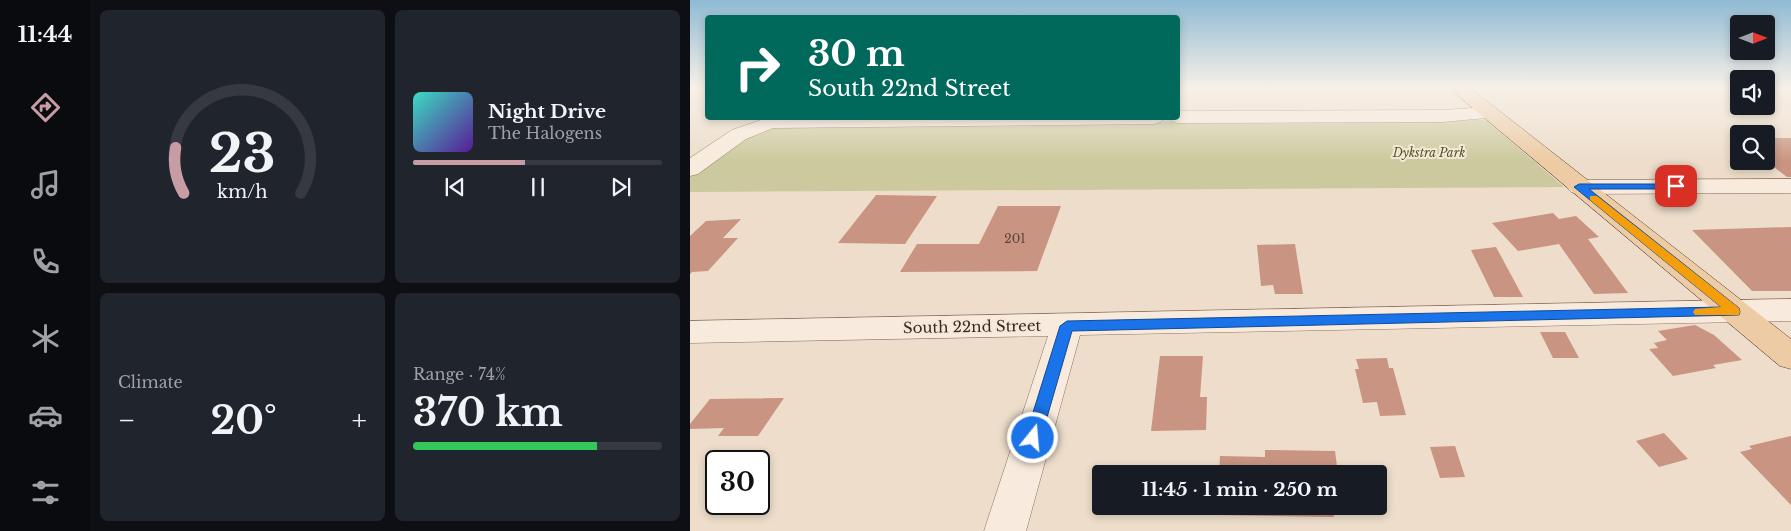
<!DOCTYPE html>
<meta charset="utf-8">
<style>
body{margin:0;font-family:"Libre Baskerville",serif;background:#20242c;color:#f1f3f6;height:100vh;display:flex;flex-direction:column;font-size:19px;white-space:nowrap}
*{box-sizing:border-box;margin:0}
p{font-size:16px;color:#9ea1a6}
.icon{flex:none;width:28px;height:28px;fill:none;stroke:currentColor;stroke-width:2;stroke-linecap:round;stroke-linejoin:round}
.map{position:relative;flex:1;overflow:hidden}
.sheet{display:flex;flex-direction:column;gap:10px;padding:10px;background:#0d0f14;width:600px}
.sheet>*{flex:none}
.guide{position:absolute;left:15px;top:15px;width:475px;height:105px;border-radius:5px;box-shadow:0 2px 8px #0003;background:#00695c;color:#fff;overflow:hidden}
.needle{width:32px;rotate:90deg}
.tools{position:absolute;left:1040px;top:15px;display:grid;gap:10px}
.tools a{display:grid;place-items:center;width:45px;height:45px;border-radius:5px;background:#171b24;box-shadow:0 2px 8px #0003;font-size:25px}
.speed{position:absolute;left:15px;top:450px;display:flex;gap:10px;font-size:25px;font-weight:700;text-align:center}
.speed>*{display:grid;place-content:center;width:65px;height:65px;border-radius:50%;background:#171b24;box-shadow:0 2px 8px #0003;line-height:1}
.speed .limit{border:2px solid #111;border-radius:8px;background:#fff;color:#111}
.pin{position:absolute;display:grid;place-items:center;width:42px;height:42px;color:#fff;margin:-21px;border-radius:10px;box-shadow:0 2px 8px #0006}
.me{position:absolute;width:55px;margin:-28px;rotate:17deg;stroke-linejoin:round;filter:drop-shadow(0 0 4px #0008)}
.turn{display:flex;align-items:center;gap:18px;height:105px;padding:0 20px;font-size:22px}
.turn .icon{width:65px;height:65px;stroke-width:2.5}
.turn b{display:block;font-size:35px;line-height:42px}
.big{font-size:38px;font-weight:700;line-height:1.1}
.sheet .tile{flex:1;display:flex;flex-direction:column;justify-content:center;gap:8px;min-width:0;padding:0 18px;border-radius:8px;background:#20242c}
.sheet .dial{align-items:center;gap:0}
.dial svg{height:130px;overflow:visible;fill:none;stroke:#363941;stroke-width:7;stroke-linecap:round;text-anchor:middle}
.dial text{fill:#f1f3f6;stroke:none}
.song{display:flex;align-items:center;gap:15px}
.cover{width:60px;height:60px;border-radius:8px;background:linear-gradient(135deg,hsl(170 70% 55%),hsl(270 70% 35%))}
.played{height:5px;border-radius:2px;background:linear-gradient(90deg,#c89ca5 45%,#363941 45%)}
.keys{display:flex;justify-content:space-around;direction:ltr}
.heat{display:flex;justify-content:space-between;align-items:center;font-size:28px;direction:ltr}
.charge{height:8px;border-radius:4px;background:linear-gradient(90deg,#34c759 74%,#363941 0)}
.sheet .tiles{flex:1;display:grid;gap:10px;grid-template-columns:repeat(2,1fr)}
.trip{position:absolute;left:402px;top:465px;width:295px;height:50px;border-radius:5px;background:#171b24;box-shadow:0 2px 8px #0003;font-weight:700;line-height:50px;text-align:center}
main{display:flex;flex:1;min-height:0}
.dock{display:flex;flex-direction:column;width:90px;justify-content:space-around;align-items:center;background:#090b0e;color:#9ea1a6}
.dock .icon{width:35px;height:35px}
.dock .current{color:#c89ca5}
.dock b{font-size:22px;color:#f1f3f6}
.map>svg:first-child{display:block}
.green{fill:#cbc99d}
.building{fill:#c99481}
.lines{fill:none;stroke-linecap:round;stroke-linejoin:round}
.minor-casing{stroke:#896e5f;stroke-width:1}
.major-casing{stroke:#573e32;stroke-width:1}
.minor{fill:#f8ebdd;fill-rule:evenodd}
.major{fill:#edcba4;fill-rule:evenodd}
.route{fill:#1a73e8;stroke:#114b97}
.slow{fill:#f59e0b}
.labels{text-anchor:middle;stroke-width:4;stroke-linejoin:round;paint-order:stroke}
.far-park-label{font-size:12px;font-style:italic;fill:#515629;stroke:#f5e8d9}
.number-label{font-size:12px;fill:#5e4439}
.street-label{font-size:15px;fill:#3a2921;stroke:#f5e8d9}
</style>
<main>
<nav class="dock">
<b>11:44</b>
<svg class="icon current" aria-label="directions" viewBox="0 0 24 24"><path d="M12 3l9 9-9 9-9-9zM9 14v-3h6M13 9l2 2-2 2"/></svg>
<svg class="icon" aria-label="music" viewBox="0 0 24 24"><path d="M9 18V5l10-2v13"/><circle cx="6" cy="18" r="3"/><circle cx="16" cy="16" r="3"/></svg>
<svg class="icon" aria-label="phone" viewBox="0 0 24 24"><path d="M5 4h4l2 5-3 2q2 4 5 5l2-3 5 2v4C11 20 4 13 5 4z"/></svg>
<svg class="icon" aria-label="climate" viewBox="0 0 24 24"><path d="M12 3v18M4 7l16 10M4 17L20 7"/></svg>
<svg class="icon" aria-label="car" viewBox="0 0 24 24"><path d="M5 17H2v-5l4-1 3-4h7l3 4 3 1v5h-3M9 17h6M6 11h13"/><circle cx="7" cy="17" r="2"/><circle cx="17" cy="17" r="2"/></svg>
<svg class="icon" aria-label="filters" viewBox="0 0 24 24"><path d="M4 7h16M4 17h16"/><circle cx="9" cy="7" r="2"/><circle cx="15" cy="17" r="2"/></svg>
</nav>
<section class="sheet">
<div class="tiles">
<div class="tile dial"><svg viewBox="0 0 100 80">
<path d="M14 69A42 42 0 1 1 86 69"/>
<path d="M14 69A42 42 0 0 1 9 41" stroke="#c89ca5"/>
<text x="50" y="56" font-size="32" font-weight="700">23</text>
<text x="50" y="72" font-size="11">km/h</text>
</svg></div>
<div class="tile">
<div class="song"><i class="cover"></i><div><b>Night Drive</b><p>The Halogens</p></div></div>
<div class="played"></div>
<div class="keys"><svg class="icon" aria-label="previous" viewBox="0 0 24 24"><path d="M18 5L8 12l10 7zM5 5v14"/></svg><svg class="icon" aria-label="pause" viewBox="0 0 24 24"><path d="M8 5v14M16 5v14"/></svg><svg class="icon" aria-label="next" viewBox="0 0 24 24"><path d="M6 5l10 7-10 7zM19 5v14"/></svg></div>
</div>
<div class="tile"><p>Climate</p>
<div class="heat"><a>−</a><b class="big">20°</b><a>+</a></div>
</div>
<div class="tile"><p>Range · 74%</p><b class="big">370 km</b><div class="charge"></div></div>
</div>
</section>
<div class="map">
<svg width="1101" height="531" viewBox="0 0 1101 531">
<rect width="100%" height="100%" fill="#edddca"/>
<path class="green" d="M 782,118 L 797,121 L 874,187 L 0,192 L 0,174 L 70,127 Z"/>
<path class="building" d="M 1076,138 L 1101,138 L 1101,177 L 1097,177 L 1076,161 Z
M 186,195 L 247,196 L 215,244 L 148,243 Z
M 308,206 L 371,206 L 347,271 L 210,272 L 227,244 L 289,244 Z
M 863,213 L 869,219 L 886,216 L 909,237 L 898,239 L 938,293 L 904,294 L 869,244 L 828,251 L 802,223 Z
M 51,219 L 33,238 L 48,238 L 18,271 L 2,272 L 0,274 L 0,236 L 16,221 Z
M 1101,227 L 1101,291 L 1062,291 L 1002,230 Z
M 605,244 L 613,294 L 585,294 L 583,285 L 571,286 L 567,245 Z
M 806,247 L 833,297 L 804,297 L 781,250 Z
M 1005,325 L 1024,335 L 1052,360 L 1023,365 L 1026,368 L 983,376 L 959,349 L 968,348 L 964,343 L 977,340 L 968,331 Z
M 850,332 L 875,332 L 889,358 L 863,358 Z
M 470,356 L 513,356 L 510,397 L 517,397 L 516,430 L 461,431 Z
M 697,358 L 699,368 L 703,368 L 716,415 L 690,416 L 687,402 L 673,403 L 665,369 L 669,369 L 666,359 Z
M 94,398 L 68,436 L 28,436 L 34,428 L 0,429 L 0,424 L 20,399 Z
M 974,433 L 998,459 L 969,467 L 946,441 Z
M 1101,436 L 1101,505 L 1050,452 L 1062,449 L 1059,446 Z
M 765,446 L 775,477 L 750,478 L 740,447 Z
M 575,450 L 645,451 L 648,474 L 529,474 L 530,456 L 575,457 Z
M 527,506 L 651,506 L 652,509 L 643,508 L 644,517 L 526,515 Z"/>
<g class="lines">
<defs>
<path id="minor" d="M 799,107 L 806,109 L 809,113 L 806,117 L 753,122 L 488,123 L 481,121 L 478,118 L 488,118 L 488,111 L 753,110 Z
M 77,118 L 474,118 L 471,122 L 464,124 L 83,128 L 56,139 L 8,174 L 0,176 L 0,158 L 42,130 Z
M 1101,179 L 1101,193 L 889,194 L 881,192 L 877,187 L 881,182 L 889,180 Z
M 1101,299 L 1101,321 L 390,335 L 336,531 L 294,531 L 358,336 L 0,343 L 0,321 Z"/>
<path id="major" d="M 759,88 L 780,88 L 1101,339 L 1101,369 L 1090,366 Z"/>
</defs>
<use href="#minor" class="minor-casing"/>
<use href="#major" class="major-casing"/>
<use href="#minor" class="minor"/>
<use href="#major" class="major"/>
</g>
<linearGradient id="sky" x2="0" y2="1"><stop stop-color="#8fbad4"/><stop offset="0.54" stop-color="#f7f0e7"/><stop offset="1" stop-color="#f7f0e7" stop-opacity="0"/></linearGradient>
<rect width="1101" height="162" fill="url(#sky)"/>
<path class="route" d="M 989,184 L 989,188 L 986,189 L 899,189 L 1049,308 L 1050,312 L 1049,315 L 382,331 L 351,438 L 348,442 L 343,444 L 338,442 L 335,438 L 370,326 L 377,321 L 1031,307 L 884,187 L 889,184 Z"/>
<path class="slow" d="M 900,196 L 907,196 L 1049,308 L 1050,312 L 1049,315 L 1005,315 L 1003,312 L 1005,309 L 1031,307 L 900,200 Z"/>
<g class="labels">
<g class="far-park-label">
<text x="739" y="157">Dykstra Park</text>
</g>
<g class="number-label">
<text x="325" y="243">201</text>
</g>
<g class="street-label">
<text transform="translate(282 327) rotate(-1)" y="5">South 22nd Street</text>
</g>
</g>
</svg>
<div class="tools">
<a><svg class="needle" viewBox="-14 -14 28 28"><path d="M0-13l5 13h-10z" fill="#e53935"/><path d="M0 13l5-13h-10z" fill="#9ea1a6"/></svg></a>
<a><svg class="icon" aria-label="sound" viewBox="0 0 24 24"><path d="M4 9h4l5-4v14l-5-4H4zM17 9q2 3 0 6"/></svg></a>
<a><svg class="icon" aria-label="search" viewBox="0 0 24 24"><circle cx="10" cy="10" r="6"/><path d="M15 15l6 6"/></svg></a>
</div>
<div class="speed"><div class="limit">30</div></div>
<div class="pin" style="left:986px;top:186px;background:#d93025"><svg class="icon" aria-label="arrive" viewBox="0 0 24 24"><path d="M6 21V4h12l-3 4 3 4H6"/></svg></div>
<svg class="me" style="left:343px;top:438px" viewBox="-20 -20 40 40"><circle r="17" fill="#1a73e8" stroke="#fff" stroke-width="3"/><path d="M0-11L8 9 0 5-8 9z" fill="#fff"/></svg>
<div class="trip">11:45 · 1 min · 250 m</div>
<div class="guide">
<div class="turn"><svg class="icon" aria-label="right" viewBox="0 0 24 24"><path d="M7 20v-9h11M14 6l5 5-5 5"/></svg><div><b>30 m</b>South 22nd Street</div></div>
</div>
</div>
</main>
